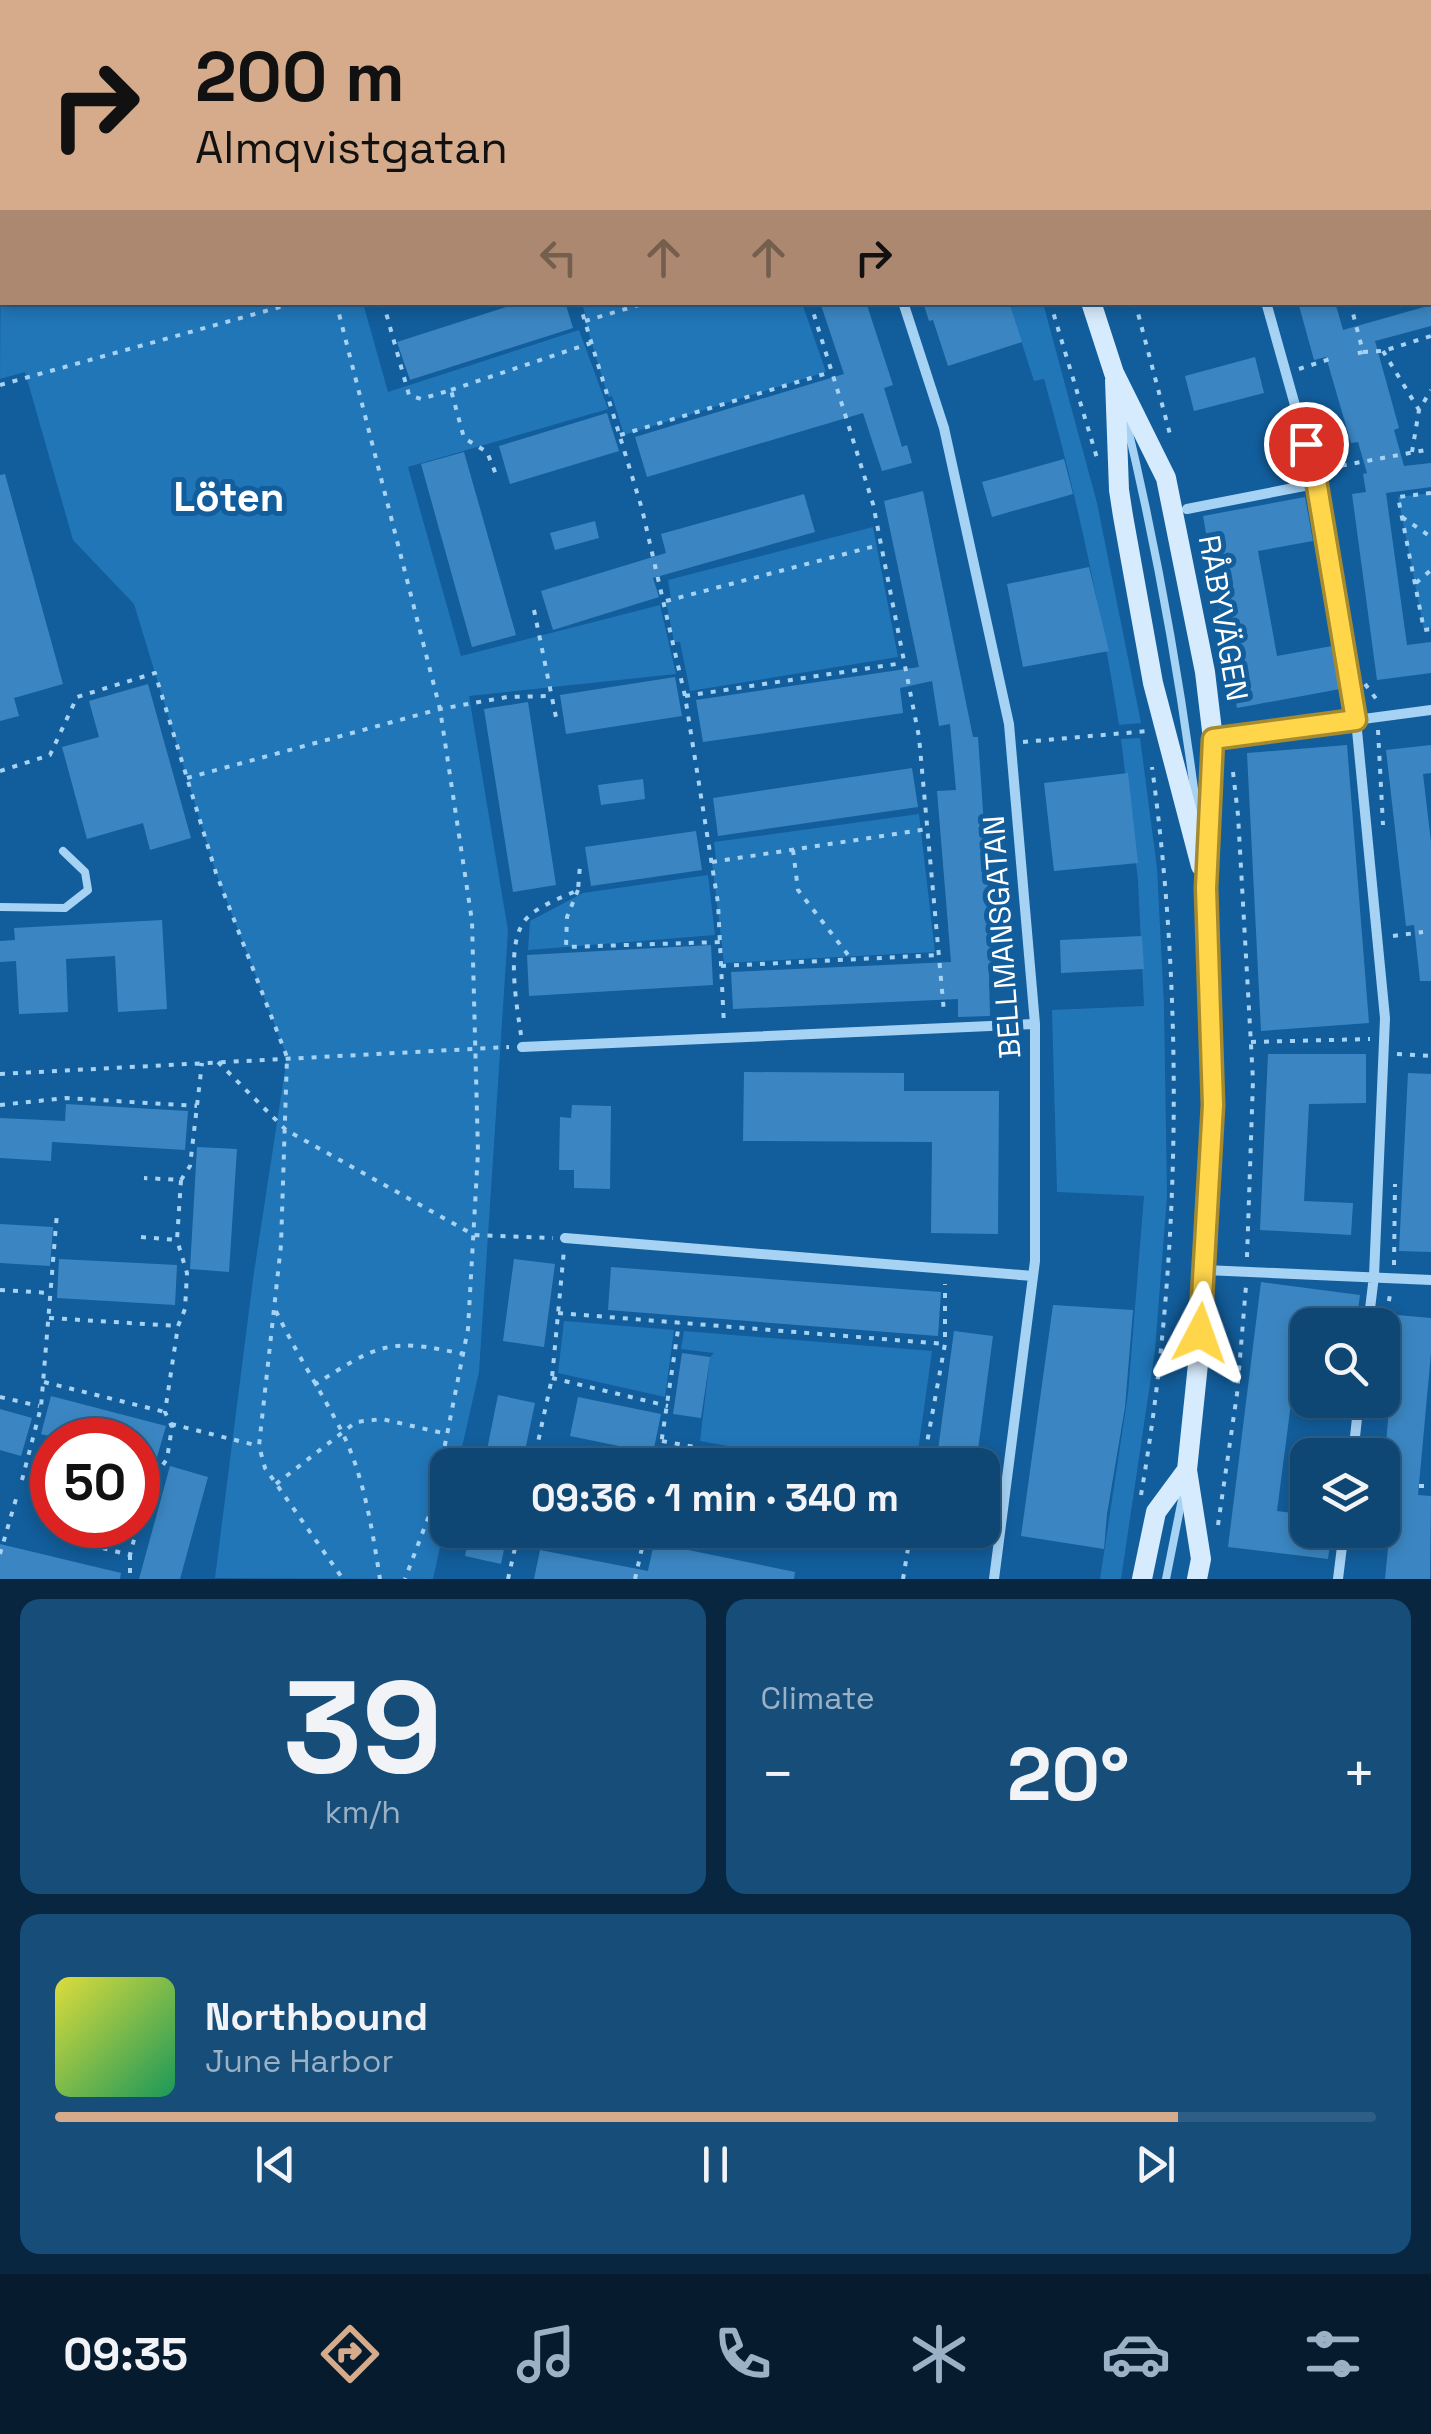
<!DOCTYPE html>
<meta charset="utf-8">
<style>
body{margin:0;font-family:"Space Grotesk",sans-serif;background:#174d79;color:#f1f3f6;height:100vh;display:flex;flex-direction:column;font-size:38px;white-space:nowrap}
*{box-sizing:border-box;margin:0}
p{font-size:32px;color:#9bb1c5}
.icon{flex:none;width:55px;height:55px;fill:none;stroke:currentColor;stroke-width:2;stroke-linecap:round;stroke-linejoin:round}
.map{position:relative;height:1579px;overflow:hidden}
.sheet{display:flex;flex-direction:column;gap:20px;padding:20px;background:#082640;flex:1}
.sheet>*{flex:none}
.banner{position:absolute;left:0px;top:0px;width:1432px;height:305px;box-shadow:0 5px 15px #0003,0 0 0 2px #2e5e86;background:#d6ab8b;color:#111;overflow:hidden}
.buttons{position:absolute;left:1290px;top:1308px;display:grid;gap:20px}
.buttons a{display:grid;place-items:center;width:110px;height:110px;border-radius:20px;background:#0e4674;box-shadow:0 5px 15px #0003,0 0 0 2px #2e5e86;font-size:50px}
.speed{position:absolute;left:30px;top:1418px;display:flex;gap:20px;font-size:50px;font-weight:700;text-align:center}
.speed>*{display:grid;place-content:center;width:130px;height:130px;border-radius:50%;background:#0e4674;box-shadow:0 5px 15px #0003,0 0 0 2px #2e5e86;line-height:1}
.speed .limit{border:15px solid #d22;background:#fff;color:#111}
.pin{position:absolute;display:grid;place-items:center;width:85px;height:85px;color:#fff;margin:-42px;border:5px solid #fff;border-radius:50%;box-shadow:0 2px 10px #0007}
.me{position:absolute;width:110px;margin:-55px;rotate:4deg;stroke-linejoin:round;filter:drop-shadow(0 0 8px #0008)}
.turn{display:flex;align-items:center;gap:35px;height:210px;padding:0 30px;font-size:45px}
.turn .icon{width:130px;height:130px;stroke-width:2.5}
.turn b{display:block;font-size:70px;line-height:85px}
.lanes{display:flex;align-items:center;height:95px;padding:0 30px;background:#0003;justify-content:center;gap:50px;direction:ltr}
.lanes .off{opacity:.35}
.big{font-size:75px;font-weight:700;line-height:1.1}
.sheet .card{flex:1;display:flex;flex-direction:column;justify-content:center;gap:15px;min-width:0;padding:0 35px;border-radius:20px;background:#174d79}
.sheet .dial{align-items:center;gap:0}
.dial b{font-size:130px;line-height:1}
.song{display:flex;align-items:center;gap:30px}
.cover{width:120px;height:120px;border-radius:15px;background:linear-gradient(135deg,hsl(60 70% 55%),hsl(150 70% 35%))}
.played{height:10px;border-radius:5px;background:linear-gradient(90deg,#d6ab8b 85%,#2e5e86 85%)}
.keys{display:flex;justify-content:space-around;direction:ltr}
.heat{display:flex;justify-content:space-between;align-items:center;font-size:55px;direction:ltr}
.sheet .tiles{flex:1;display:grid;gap:20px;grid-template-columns:1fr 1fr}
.card:last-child{grid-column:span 2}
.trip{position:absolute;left:430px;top:1448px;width:570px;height:100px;border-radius:20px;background:#0e4674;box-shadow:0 5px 15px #0003,0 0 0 2px #2e5e86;font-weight:700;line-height:100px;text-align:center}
.dock{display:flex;height:160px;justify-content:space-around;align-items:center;background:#061c2e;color:#9bb1c5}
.dock .icon{width:70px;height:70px}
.dock .selected{color:#d6ab8b}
.dock b{font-size:45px;color:#f1f3f6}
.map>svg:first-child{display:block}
.green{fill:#2176b8}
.building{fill:#3b86c2}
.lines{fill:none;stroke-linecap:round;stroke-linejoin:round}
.path{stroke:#a6d2f4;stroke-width:4;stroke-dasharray:5 8;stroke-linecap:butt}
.lane{stroke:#a6d2f4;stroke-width:8}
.street{stroke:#a6d2f4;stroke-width:10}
.secondary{stroke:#d6ebfd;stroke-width:20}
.route-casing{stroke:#a68a30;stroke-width:25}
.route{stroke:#ffd54a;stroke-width:18}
.labels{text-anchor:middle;stroke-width:10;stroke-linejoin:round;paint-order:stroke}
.street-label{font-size:30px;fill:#fff;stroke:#125d9b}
.district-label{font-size:40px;font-weight:bold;fill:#fff;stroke:#125d9b}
</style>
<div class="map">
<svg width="1431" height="1579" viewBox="0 0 1431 1579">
<rect width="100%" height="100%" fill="#125d9b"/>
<path class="green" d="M 165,0 L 940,0 L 941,2 L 166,2 Z
M 2,69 L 2,302 L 363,303 L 388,392 L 579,330 L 608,409 L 408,467 L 461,656 L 660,605 L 676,674 L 469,696 L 508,931 L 479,1372 L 458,1465 L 448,1465 L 447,1515 L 433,1579 L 215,1578 L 253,1279 L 287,1057 L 216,873 L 134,604 L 73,540 L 25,372 L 0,379 Z
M 597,303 L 802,303 L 826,372 L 624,435 L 612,396 L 608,397 L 585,321 L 587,320 L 583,307 Z
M 1009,303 L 1043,303 L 1097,503 L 1141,723 L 1119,725 C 1101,609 1076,493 1044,379 L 1034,381 Z
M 1431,493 L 1431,629 L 1424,630 L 1398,497 Z
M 873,527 L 898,657 L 690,691 L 680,642 L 674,642 L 666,601 L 671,599 L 668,580 Z
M 1140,738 L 1157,868 L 1164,1006 L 1167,1196 L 1155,1350 L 1121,1579 L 1100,1579 L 1128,1394 L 1144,1196 L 1057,1192 L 1052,1010 L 1144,1006 L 1138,880 L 1121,739 Z
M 919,814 L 935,952 L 724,963 L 712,862 L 716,861 L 714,842 Z
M 708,875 L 715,935 L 528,950 L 530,921 L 583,893 Z
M 564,1321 L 674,1330 L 665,1397 L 558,1373 Z
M 684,1331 L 932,1351 L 916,1465 L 834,1465 L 700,1441 L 710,1357 L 714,1353 L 681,1349 Z"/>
<path class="building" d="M 522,302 L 565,302 L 573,328 L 410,380 L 397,342 Z
M 820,302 L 866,302 L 893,385 L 884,388 L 902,447 L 907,445 L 912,463 L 882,471 L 863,413 L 647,477 L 635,437 L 844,374 Z
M 923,302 L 1009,302 L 1022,342 L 948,366 L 933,320 L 929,321 Z
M 1298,302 L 1335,302 L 1343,330 L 1431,305 L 1431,326 L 1375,341 L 1399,428 L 1394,430 L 1404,466 L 1431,463 L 1431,487 L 1386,493 L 1407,645 L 1431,642 L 1431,673 L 1377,680 L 1352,494 L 1366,492 L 1363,474 L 1367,473 L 1358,442 L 1351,443 L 1326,357 L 1314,360 Z
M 1255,357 L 1264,393 L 1194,411 L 1185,376 Z
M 607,413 L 619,451 L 510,484 L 499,446 Z
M 464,452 L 516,635 L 472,647 L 421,464 Z
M 1064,459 L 1073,494 L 992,517 L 982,482 Z
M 5,474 L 63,684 L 14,698 L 19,716 L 0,721 L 0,475 Z
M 923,491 L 973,737 L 978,737 L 994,974 L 989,974 L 990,1016 L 958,1017 L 958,999 L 733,1009 L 731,972 L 951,962 L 937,791 L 956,790 L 950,724 L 939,726 L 932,681 L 900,688 L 903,713 L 703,742 L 696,700 L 919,667 L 884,501 Z
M 804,494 L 815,532 L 653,578 L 659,597 L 553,630 L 541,591 L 666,553 L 661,534 Z
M 1305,497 L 1313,541 L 1258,551 L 1277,656 L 1332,646 L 1340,689 L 1237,708 L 1203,516 Z
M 595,521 L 599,538 L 555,550 L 550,533 Z
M 1089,567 L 1109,651 L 1023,667 L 1007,584 Z
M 675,677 L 682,716 L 566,734 L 560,695 Z
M 148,684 L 191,838 L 150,850 L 143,823 L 87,839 L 62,747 L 99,737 L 89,701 Z
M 528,702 L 556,885 L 513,892 L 484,709 Z
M 1347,745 L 1369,1023 L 1261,1031 L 1247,753 Z
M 1431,745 L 1431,773 L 1423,774 L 1431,842 L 1431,981 L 1420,981 L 1414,925 L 1406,926 L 1386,750 Z
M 912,768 L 918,807 L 718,836 L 713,798 Z
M 1128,773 L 1138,863 L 1054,871 L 1044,783 Z
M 643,779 L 645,799 L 601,805 L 598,785 Z
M 696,831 L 702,870 L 591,886 L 585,847 Z
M 162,920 L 167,1009 L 118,1012 L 115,956 L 66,959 L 68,1012 L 19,1014 L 16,961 L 0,962 L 0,941 L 15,940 L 14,928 Z
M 1142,936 L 1144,969 L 1061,973 L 1060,940 Z
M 711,945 L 713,985 L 529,996 L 527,955 Z
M 1268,1054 L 1366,1054 L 1366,1103 L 1309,1104 L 1304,1201 L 1353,1203 L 1351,1235 L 1260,1230 Z
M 744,1072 L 904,1073 L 904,1091 L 999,1091 L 998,1234 L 931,1233 L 932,1142 L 743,1141 Z
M 1408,1073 L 1431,1074 L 1431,1252 L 1399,1251 Z
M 66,1104 L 188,1111 L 185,1150 L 52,1142 L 51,1161 L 0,1158 L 0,1118 L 65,1121 Z
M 572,1105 L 611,1106 L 610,1189 L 574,1188 L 574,1170 L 559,1170 L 560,1117 L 571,1118 Z
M 197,1147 L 237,1149 L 229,1272 L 190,1269 Z
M 0,1224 L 53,1227 L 50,1266 L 0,1263 Z
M 59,1259 L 177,1265 L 175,1305 L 57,1298 Z
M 514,1259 L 555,1264 L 544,1347 L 503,1341 Z
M 611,1267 L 941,1292 L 938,1336 L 608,1310 Z
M 1261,1282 L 1360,1295 L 1356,1325 L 1308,1325 L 1308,1334 L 1300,1334 L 1277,1511 L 1308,1515 L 1308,1530 L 1332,1530 L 1328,1559 L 1228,1547 Z
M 1053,1305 L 1133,1310 L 1125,1407 L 1107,1514 L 1104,1549 L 1021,1536 Z
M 1397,1315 L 1431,1318 L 1431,1353 L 1418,1495 L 1431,1496 L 1430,1579 L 1385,1579 L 1388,1548 L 1383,1548 L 1389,1479 L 1383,1479 Z
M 954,1331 L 993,1336 L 976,1465 L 936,1465 Z
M 682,1353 L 710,1357 L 701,1418 L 673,1414 Z
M 498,1395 L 535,1403 L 522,1465 L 484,1465 Z
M 51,1396 L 166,1426 L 155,1464 L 138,1459 L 138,1440 L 65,1440 L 41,1434 Z
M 578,1397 L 661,1414 L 653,1453 L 570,1436 Z
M 0,1409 L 32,1418 L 21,1456 L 0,1450 Z
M 170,1466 L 208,1477 L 180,1579 L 139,1579 Z
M 470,1530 L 508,1530 L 501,1564 L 465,1556 Z
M 654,1543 L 795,1572 L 794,1579 L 534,1579 L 540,1550 L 648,1571 L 647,1575 Z
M 0,1544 L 121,1573 L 120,1579 L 0,1579 Z"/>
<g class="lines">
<path class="path" d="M 265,0 L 266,2
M 767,0 L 768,2
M 950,0 L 951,2
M 274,2 L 276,0
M 862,2 L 870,0
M 1128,2 L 1155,2
M 1410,2 L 1417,2
M 1430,124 L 1431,124
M 0,259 L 2,258
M 1430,300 L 1431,304
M 336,302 L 440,709 L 472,921 L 478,1152 L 468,1329 L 433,1505 L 405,1579
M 383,302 L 409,395 L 421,399 L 451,390 L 464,438 L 487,452 L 497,477
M 579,302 L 642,509 L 685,696 L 718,903 L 724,1026
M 810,302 L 873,504 L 919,737 L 944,1012
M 1050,302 L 1097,458
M 1135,302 L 1171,438
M 1350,302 L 1363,352 L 1350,355
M 585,321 L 649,302
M 1383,351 L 1419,410
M 1363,352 L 1383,351 L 1431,336
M 1299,369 L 1333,358
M 0,385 L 298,302
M 451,390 L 591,343
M 620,435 L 831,372
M 1412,452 L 1419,410 L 1431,390
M 1329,468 L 1431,449
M 1431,493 L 1398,497 L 1424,630 L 1431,629
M 1402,517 L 1431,537
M 1416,583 L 1431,570
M 666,601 L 879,545
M 534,610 L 557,722
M 1365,684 L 1377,700
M 685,696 L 903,663
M 1378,730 L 1383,825
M 1023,742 L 1148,731
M 0,771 L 50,755 L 77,697 L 155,673 L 216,873 L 287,1057 L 281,1245 L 259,1446 L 265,1468 L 343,1579
M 1233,772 L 1238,815 L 1253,1080 L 1247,1257
M 187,778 L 440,709 L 507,697 L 551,696
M 793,850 L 798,890 L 852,960
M 712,862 L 928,829
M 578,890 L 567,917 L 566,947 L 720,942
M 1393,936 L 1423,932
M 721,966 L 939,955
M 521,1035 C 517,1006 504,939 528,917 C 542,904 561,898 578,890 L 580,865
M 1251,1042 L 1370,1039
M 1397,1054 L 1431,1056
M 218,1062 L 286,1130 L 474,1235 L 553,1238
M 0,1074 L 509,1047
M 0,1105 L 66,1098 L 197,1106
M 181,1180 L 190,1166 L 202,1063
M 141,1237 L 177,1240 L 181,1180 L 144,1178
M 1394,1265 L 1395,1184
M 0,1290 L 50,1293
M 276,1311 C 295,1351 319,1388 340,1428 C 364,1474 372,1529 380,1579
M 558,1313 L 945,1344
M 1387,1314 L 1390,1294
M 49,1318 L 178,1326
M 552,1378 L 668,1406
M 44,1382 L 165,1412
M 314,1385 C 378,1345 387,1337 463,1354
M 0,1397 L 39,1406
M 171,1424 L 259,1446
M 662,1441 L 793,1465
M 533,1465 L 552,1378 L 564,1250
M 658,1465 L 679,1323
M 923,1465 L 945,1344 L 945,1284
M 22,1480 L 41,1407 L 57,1213
M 276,1484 L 356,1422 L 382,1419 L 447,1434
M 1382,1484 L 1397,1484
M 148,1486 L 167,1459 L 172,1427 L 165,1412 L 178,1326 L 185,1309 L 187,1273 L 177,1240
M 1419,1486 L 1431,1486
M 1141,1495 C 1181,1264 1184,1000 1152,767
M 1218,1525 L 1237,1394 L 1246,1286
M 90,1545 L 130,1555 L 148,1486 L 138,1484
M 0,1554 L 16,1499
M 130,1555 L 130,1579
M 508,1579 L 519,1530
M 635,1579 L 646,1530
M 903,1579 L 911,1530"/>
<path class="lane" d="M 1125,416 C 1157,549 1181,684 1198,820
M 0,907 L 65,908 L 88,890 L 85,872 L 63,851
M 1166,1579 L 1183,1494"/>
<path class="street" d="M 1430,104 L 1431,104
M 903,302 L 944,428 L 1009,724 L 1035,1024 L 1035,1261 L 994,1579
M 1266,302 L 1316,480 L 1356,720 L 1385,1018 L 1374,1276 L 1368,1325
M 1187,509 L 1304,486
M 1214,739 L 1431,710
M 522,1047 L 1035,1024
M 565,1238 L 1033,1276
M 1205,1270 L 1431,1280
M 1353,1455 L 1359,1400
M 1338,1579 L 1344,1530"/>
<path class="secondary" d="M 981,0 L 982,2
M 1091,302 L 1114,373 L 1166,478 L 1205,672 L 1213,739 L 1206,888 L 1213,1105 L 1198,1364 L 1187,1470 L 1201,1559 L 1197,1579
M 1115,380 L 1119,490 L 1123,516 L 1153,683 L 1201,866
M 1142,1579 L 1156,1512 L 1187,1470"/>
</g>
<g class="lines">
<defs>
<path id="route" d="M 1200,1333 L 1213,1105 L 1206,888 L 1213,739 L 1356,720 L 1316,480 L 1306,444"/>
</defs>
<use href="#route" class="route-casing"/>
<use href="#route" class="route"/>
</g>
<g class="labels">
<g class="street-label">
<text transform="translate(1223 618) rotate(80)" y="10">RÅBYVÄGEN</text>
<text transform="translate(1002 937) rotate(-94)" y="10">BELLMANSGATAN</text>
</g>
<g class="district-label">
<text x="229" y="511">Löten</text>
</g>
</g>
</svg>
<div class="buttons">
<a><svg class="icon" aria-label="search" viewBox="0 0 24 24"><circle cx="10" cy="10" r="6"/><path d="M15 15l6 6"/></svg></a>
<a><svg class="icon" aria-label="layers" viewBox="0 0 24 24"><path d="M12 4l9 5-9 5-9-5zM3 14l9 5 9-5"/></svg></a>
</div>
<div class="speed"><div class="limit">50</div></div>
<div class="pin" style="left:1306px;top:444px;background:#d93025"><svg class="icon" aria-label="arrive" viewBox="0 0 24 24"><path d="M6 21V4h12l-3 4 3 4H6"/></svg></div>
<svg class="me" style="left:1200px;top:1333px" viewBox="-20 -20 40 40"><path d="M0-17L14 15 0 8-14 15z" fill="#ffd54a" stroke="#fff" stroke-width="4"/></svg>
<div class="trip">09:36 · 1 min · 340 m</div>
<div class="banner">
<div class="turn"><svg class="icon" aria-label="right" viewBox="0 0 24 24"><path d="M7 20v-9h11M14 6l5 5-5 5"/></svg><div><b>200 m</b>Almqvistgatan</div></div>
<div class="lanes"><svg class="icon off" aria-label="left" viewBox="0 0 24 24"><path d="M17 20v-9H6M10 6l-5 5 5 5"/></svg><svg class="icon off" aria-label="ahead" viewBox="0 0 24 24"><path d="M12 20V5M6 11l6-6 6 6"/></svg><svg class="icon off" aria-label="ahead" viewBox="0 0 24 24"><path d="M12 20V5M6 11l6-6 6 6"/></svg><svg class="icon" aria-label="right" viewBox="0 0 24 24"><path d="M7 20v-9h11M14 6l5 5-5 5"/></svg></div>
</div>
</div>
<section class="sheet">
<div class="tiles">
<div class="card dial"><b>39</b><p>km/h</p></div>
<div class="card"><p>Climate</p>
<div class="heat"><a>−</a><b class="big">20°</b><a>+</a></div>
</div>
<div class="card">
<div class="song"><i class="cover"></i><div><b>Northbound</b><p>June Harbor</p></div></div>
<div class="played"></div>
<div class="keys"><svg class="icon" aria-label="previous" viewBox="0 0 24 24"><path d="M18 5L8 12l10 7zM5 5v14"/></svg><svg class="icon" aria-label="pause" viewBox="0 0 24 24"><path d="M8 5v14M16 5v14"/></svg><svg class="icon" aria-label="next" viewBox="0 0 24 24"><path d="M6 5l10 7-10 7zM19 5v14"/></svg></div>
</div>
</div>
</section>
<nav class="dock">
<b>09:35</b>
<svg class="icon selected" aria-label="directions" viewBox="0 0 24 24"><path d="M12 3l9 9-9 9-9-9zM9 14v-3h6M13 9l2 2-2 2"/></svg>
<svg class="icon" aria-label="music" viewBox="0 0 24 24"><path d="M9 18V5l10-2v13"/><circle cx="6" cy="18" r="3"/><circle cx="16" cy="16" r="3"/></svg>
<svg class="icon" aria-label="phone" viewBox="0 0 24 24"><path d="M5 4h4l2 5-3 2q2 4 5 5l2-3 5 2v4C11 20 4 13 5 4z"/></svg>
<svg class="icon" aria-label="climate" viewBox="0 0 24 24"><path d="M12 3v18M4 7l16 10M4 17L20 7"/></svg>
<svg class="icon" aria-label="car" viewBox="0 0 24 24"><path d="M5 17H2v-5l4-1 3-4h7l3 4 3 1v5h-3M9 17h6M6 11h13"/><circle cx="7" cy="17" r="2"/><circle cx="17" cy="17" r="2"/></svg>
<svg class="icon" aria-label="filters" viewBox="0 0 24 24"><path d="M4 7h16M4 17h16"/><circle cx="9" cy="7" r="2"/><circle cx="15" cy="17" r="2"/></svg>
</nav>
